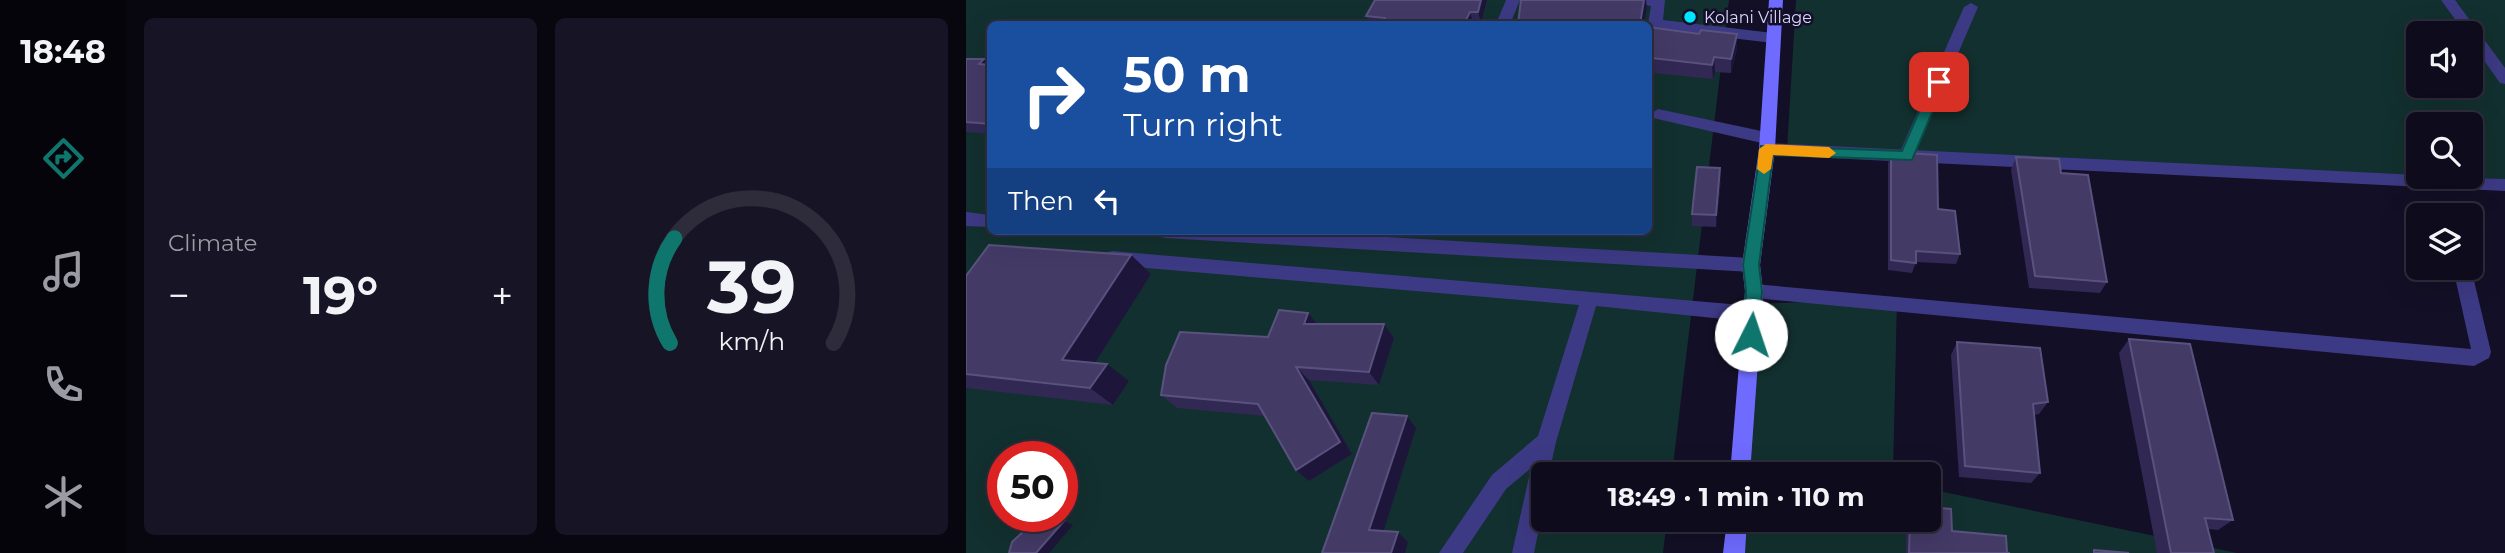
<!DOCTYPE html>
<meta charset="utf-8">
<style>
body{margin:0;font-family:Montserrat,sans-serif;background:#171425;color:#f1f3f6;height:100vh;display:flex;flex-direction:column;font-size:26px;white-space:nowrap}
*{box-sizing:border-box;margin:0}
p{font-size:23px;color:#9b9ba3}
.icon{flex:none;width:38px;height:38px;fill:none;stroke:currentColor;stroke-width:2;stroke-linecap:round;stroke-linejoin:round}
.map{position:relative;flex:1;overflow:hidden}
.side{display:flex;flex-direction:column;gap:18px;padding:18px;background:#08060f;width:840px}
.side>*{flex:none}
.top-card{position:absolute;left:21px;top:21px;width:665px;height:214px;border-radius:10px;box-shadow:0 7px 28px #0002,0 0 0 2px #2e2b3b;background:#1a4fa0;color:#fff;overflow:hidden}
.controls{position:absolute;left:1440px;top:21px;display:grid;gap:14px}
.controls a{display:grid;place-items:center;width:77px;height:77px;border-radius:10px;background:#0e0b1c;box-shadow:0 7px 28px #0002,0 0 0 2px #2e2b3b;font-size:35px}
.speed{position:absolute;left:21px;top:441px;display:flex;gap:14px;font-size:35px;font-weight:700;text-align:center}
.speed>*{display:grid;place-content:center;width:91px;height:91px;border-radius:50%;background:#0e0b1c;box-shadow:0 7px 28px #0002,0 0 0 2px #2e2b3b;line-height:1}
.speed .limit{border:10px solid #d22;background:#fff;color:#111}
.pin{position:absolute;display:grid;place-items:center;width:60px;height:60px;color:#fff;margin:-30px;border-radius:14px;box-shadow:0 4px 10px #0006}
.me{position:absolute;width:77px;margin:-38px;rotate:4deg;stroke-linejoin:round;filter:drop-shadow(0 0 5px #0008)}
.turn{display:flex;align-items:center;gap:24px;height:147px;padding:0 21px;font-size:32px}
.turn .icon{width:91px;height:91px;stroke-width:2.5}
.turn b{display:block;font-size:49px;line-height:60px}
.then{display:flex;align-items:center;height:66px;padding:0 21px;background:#0003;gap:14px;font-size:26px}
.big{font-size:52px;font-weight:700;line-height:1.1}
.side .widget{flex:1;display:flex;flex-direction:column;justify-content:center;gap:10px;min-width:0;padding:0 24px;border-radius:10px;background:#171425}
.side .dial{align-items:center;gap:0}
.dial svg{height:182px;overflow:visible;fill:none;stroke:#2e2b3b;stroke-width:7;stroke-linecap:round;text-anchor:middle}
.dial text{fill:#f1f3f6;stroke:none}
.heat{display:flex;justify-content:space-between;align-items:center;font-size:38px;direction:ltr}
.side .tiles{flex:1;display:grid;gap:18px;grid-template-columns:repeat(2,1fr)}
.trip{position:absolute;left:565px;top:462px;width:410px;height:70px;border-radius:10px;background:#0e0b1c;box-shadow:0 7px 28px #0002,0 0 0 2px #2e2b3b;font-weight:700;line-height:70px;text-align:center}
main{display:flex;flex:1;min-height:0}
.tabs{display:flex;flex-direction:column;width:126px;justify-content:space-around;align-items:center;background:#06040b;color:#9b9ba3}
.tabs .icon{width:49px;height:49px}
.tabs .selected{color:#0f766e}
.tabs b{font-size:32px;color:#f1f3f6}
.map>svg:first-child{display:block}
.green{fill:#12302f;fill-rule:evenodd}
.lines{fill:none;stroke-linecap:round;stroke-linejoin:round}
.service{fill:#3d3a85;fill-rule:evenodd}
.minor{fill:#3d3a85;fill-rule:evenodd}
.secondary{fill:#6f6bff;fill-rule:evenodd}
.wall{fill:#312854}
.shaded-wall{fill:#1d163a}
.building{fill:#433a66;stroke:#5a527e;stroke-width:2}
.route{fill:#0f766e;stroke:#0a4d48;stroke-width:2}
.slow{fill:#f59e0b}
.poi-dot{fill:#00e5ff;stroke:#130f26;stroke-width:2.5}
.labels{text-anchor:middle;stroke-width:5;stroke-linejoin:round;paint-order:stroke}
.far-poi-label{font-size:16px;fill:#d9d4ff;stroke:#130f26;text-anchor:start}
</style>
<main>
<nav class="tabs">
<b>18:48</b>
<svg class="icon selected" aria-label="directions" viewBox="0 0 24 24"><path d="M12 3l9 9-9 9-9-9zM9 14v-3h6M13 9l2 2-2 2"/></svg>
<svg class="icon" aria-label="music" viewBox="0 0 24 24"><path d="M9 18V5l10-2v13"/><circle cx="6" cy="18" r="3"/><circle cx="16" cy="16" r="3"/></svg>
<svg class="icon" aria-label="phone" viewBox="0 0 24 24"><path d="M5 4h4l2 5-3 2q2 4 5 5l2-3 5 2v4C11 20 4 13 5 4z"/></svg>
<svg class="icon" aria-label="climate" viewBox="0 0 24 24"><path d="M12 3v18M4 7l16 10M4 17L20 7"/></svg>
</nav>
<section class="side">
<div class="tiles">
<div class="widget"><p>Climate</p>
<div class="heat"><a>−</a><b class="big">19°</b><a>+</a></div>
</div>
<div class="widget dial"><svg viewBox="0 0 100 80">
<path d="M14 69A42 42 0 1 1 86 69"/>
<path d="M14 69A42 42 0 0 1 16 23" stroke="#0f766e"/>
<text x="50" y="56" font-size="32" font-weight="700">39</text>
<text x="50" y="72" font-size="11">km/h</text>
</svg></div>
</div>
</section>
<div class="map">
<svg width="1539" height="553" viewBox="0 0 1539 553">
<rect width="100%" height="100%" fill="#130f26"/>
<path class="green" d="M 0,0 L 763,0 L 706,474 L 578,474 L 578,520 L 701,520 L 697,553 L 0,553 ZM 24,24 L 682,24 L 682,231 L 24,231 ZM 37,457 L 96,457 L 96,516 L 37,516 Z
M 830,0 L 1539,0 L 1539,185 L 821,150 ZM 1452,33 L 1505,33 L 1505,86 L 1452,86 ZM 1452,124 L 1505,124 L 1505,177 L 1452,177 Z
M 931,299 L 927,474 L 775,474 L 782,304 Z
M 963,489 L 1271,553 L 772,553 L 773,520 L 962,520 Z"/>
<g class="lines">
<path class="service" d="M 667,0 L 699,0 L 697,20 L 807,33 L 814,38 L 807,43 L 689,29 L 682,24 L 685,6 L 669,3 Z
M 1005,3 L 1012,7 L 948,156 L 946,160 L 934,160 L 932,156 L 998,7 Z
M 692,109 L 800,132 L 808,138 L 800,144 L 687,118 L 684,114 Z
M 146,251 L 787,306 L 793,309 L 796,314 L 793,319 L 787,322 L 630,306 L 590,442 L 583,474 L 578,474 L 578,504 L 568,553 L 546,553 L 565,468 L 540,489 L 497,553 L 473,553 L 526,475 L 572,436 L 613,305 L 146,265 L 140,263 L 137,258 L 140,253 Z
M 1487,268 L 1505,268 L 1525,352 L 1523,358 L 1508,366 L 788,298 L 782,296 L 779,291 L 782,286 L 788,284 L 1505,349 Z"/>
<path class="minor" d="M 540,0 L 554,0 L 544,24 L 530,24 Z
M 1475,0 L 1489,0 L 1539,68 L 1539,84 L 1534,83 L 1505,42 L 1505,33 L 1499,33 Z
M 801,143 L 1452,175 L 1452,177 L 1539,179 L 1539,191 L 801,155 L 793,149 Z
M 0,212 L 24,215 L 24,227 L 0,226 Z
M 191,231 L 316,231 L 785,258 L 791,260 L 794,265 L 791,270 L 785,272 L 199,238 L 193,236 Z"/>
<path class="secondary" d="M 803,0 L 817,0 L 809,149 L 794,265 L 797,291 L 784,474 L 764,474 L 779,291 L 776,265 L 793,149 Z
M 761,520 L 781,520 L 779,553 L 757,553 Z"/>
</g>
<path class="wall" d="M 521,0 L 515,22 L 507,22 L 506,24 L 404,24 L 400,16 Z
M 682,27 L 733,34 L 771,34 L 771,48 L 765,73 L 749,72 L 747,79 L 687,73 Z
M 0,59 L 18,59 L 24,65 L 24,134 L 0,132 Z
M 925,152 L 972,209 L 994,254 L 990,264 L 950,262 L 946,273 L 922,270 L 922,164 Z
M 1050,157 L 1095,173 L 1141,282 L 1134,293 L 1063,288 L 1045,170 Z
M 755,180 L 750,227 L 726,226 L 726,214 Z
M 165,255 L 185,274 L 128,363 L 163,381 L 147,405 L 0,388 L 0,276 Z
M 342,313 L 351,324 L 418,324 L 428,338 L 413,385 L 343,380 L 386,454 L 343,481 L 330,470 L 299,416 L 211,408 L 195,395 L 302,337 Z
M 1163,339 L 1267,520 L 1252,530 L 1242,529 L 1248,553 L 1191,553 L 1153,353 Z
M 991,342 L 1082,402 L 1073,414 L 1068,415 L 1074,473 L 1065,483 L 993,477 L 985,355 Z
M 940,520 L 962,520 L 986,531 L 1044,553 L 940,553 Z"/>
<path class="shaded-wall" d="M 515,0 L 521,0 L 515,22 L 512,12 Z
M 678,0 L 680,0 L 681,8 L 678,24 L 674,24 Z
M 504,12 L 507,22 L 506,24 L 498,24 Z
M 771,34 L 771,48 L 765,73 L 765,59 Z
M 748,57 L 749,72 L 747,79 L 746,65 Z
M 686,58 L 687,73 L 682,93 L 682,72 Z
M 18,59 L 24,66 L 13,64 Z
M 754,168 L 755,180 L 750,227 L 750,215 Z
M 165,255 L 185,274 L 120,377 L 96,360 Z
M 342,313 L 354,327 L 338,324 Z
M 418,324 L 428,338 L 413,385 L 403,372 Z
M 141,364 L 163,381 L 147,405 L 124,388 Z
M 330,367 L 343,380 L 386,454 L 343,481 L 330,470 Z
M 441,416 L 450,428 L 415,539 L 403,530 Z
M 98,521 L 107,525 L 83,553 L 70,553 Z
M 432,532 L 442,542 L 439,553 L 425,553 Z"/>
<path class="building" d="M 409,0 L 515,0 L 512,12 L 504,12 L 498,24 L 416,24 L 419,18 L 400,16 Z
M 555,0 L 678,0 L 674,24 L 552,24 Z
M 682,27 L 733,34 L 735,30 L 771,34 L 765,59 L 748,57 L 746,65 L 686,58 L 682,72 Z
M 0,59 L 18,59 L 13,64 L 24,65 L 24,124 L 0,122 Z
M 925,152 L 971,155 L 972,209 L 989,211 L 994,254 L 950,251 L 950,263 L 925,260 Z
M 1050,157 L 1093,159 L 1095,173 L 1122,175 L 1141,282 L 1069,276 Z
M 731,167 L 754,168 L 750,215 L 726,214 Z
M 23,245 L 165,255 L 96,360 L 141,364 L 124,388 L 0,374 L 0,276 Z
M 313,310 L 342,313 L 338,324 L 418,324 L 403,372 L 330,367 L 374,442 L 330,470 L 292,404 L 195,395 L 200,365 L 214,332 L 302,337 Z
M 1163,339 L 1224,344 L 1267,520 L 1239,518 L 1248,553 L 1205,553 Z
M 991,342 L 1074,348 L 1082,402 L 1067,404 L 1074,473 L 999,466 Z
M 406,413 L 441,416 L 403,530 L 432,532 L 425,553 L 356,553 Z
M 962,507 L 985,509 L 986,531 L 1040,536 L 1041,553 L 1044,553 L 943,553 L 944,520 L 962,520 Z
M 98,521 L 70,553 L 43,553 L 46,542 L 61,528 Z
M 1128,550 L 1163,553 L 1128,553 Z"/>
<path class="route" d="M 973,77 L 979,82 L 946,160 L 807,155 L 793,265 L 796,291 L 793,335 L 791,340 L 785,342 L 779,340 L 777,335 L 780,291 L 777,265 L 795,146 L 936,151 L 966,82 Z"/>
<path class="slow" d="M 800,144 L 863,147 L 870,153 L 863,158 L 807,155 L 805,169 L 798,174 L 791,169 L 793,149 Z"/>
<circle class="poi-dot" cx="724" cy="17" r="7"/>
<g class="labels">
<g class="far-poi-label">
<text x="738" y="23">Kolani Village</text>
</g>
</g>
</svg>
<div class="controls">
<a><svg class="icon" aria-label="sound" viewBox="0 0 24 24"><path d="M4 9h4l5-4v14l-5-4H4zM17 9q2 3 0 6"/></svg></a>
<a><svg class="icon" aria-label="search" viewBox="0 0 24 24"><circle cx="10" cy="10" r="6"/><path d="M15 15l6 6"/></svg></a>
<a><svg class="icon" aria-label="layers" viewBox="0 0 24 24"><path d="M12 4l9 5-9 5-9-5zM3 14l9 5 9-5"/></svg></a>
</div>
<div class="speed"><div class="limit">50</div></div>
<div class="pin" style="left:973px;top:82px;background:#d93025"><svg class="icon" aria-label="arrive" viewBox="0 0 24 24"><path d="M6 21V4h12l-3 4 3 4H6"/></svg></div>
<svg class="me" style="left:785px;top:335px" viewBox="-20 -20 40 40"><circle r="19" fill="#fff"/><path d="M0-13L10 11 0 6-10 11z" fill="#0f766e"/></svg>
<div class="trip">18:49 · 1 min · 110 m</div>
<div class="top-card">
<div class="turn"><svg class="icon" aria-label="right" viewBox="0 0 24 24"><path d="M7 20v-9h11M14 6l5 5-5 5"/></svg><div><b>50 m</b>Turn right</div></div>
<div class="then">Then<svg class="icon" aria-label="left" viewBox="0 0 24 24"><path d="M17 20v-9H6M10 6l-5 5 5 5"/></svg></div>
</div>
</div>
</main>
